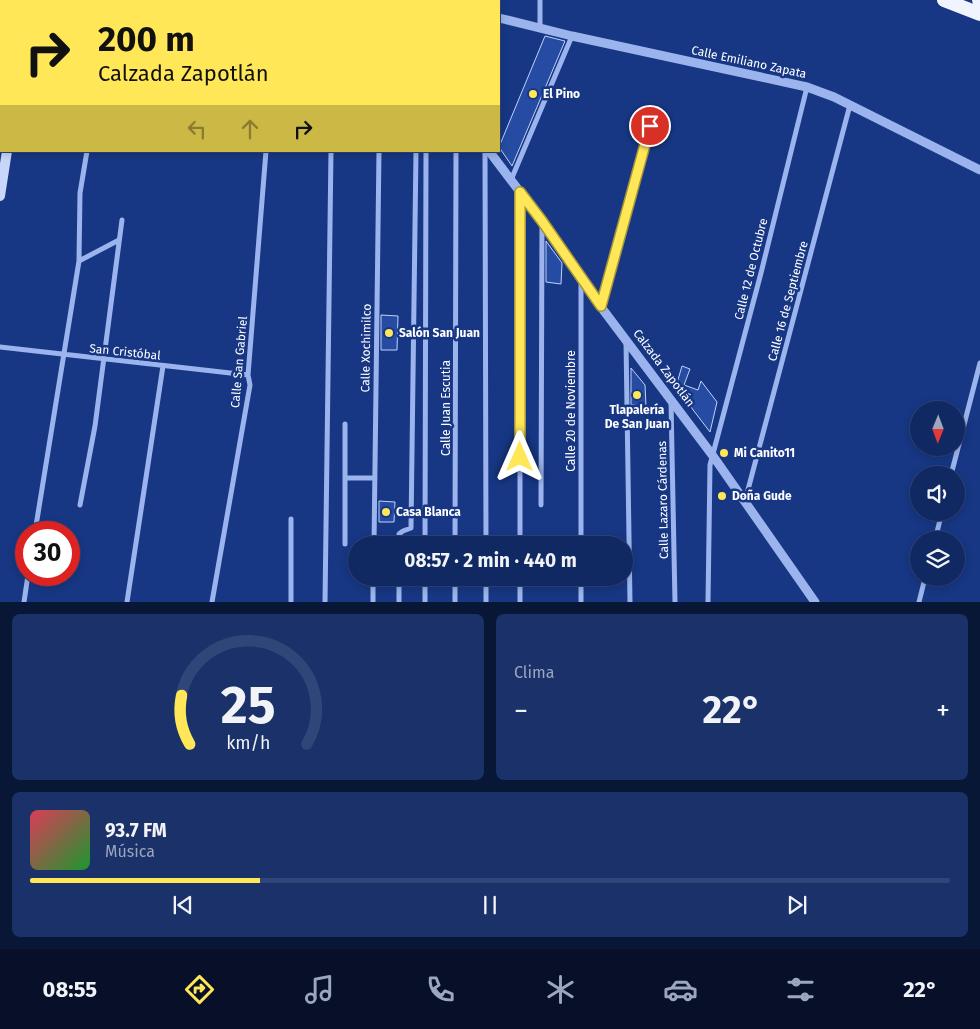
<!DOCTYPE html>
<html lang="es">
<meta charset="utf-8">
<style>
body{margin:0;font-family:"Fira Sans",sans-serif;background:#1a3169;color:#f1f3f6;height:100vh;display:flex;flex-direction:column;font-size:19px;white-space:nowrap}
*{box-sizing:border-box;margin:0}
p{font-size:16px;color:#9ca6be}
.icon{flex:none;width:28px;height:28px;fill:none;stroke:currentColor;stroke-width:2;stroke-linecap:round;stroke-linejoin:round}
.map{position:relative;height:602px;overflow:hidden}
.details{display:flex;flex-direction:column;gap:12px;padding:12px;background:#091736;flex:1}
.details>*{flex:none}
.banner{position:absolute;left:0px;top:0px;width:500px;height:152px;box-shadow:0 2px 8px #0003,0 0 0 1px #304578;background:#ffe757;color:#111;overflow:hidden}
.needle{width:32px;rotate:181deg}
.controls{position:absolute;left:910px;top:401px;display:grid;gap:10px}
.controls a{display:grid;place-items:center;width:55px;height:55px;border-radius:50%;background:#112963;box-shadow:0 2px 8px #0003,0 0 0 1px #304578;font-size:25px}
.speed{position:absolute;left:15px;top:521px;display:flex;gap:10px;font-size:25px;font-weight:700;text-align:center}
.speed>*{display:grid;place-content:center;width:65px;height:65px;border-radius:50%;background:#112963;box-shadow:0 2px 8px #0003,0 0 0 1px #304578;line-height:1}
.speed .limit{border:8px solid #d22;background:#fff;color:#111}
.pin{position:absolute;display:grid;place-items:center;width:42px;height:42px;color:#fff;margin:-21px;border:2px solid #fff;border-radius:50%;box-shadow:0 1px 5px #0007}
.me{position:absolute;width:55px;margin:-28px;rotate:0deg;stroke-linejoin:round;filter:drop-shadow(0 0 4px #0008)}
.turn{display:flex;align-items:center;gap:18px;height:105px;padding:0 15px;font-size:22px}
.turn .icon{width:65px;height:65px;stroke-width:2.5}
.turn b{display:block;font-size:35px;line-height:42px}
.lanes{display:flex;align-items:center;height:48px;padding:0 15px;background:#0003;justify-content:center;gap:25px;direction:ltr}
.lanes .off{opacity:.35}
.big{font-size:38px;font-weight:700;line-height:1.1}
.details .tile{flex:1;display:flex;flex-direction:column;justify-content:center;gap:8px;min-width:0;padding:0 18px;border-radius:8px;background:#1a3169}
.details .dial{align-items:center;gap:0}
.dial svg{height:130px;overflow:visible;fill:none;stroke:#304578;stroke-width:7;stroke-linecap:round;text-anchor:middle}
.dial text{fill:#f1f3f6;stroke:none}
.song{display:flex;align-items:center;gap:15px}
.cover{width:60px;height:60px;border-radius:8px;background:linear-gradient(135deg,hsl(350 70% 55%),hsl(130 70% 35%))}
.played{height:5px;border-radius:2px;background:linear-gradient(90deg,#ffe757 25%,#304578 25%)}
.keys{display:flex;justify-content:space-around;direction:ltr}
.heat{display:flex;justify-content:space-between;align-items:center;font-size:28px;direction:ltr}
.details .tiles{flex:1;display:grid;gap:12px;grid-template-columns:1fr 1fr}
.tile:last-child{grid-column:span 2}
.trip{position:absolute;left:348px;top:536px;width:285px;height:50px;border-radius:25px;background:#112963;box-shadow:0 2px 8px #0003,0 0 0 1px #304578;font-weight:700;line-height:50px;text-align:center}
.menu{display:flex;height:80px;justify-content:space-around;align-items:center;background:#071028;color:#9ca6be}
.menu .icon{width:35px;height:35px}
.menu .selected{color:#ffe757}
.menu b{font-size:22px;color:#f1f3f6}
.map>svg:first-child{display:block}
.building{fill:#254ba3;stroke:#c1d2fa}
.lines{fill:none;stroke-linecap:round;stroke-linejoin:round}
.minor{stroke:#9cb4ed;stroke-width:5}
.tertiary{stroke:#9cb4ed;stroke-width:9}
.secondary{stroke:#c8d6f9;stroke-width:10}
.trunk{stroke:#f0f4ff;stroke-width:14}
.route-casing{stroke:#a69639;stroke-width:12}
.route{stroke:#ffe757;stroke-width:9}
.poi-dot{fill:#ffe757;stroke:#173784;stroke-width:2}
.labels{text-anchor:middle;stroke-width:5;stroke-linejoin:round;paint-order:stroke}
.street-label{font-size:12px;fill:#fff;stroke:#173784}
.poi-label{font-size:12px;font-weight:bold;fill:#fff;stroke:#173784;text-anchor:start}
</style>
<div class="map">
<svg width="980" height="602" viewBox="0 0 980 602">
<rect width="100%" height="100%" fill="#173784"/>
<path class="building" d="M 545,36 L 565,41 L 512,166 L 499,147 Z
M 546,241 L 562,263 L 561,284 L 546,282 Z
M 381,315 L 398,316 L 397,350 L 381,350 Z
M 682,366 L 690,369 L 684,385 L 698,390 L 701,381 L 717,402 L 710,432 L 671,381 L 677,383 Z
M 631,368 L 645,385 L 646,406 L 631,405 Z
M 379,501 L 395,502 L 394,522 L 379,522 Z"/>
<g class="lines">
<path class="minor" d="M 540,0 L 540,29
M 121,1 L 121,0
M 142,1 L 142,0
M 451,1 L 451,0
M 485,151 L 486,545
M 511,180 L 572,36
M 79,261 L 80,193 L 87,151
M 581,280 L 581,545
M 601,306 L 650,126
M 626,342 L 630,602
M 0,347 L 248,375
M 671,402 L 675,602
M 951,475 L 980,363
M 345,478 L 375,478
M 745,501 L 850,105
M 80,505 L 95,426 L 122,220
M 541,505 L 542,224
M 35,532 L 79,261 L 119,240
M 935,540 L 942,512
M 345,544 L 345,424
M 374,545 L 379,151
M 399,545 L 399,534 L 403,531 L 411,528 L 416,151
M 425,545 L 426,151
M 455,545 L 456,151
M 520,545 L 520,193
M 425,578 L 425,602
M 486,578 L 486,602
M 581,578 L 581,602
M 24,602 L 28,575
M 127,602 L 163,366
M 212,602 L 250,385 L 248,375 L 266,151
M 291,602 L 291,519
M 325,602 L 331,151
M 373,602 L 373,578
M 399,602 L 399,578
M 455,602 L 455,578
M 520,602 L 520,578
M 708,602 L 710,465 L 761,273 L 807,87
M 919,602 L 925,578"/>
<path class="tertiary" d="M 274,0 L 277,1
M 382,0 L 382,1
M 425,0 L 432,1
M 365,1 L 369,0
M 499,18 L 572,36 L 807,87 L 834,97 L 980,170
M 489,151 L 542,221 L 601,307 L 713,456 L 815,602"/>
<path class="secondary" d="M 16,1 L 16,0
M 28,1 L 29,0
M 0,109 L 1,101
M 0,196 L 7,151"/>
<path class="trunk" d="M 944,0 L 980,14
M 979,0 L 980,1"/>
</g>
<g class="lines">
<defs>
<path id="route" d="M 520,457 L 520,192 L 542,221 L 601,306 L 650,126"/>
</defs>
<use href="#route" class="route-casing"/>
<use href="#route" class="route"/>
</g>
<g class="poi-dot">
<circle cx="533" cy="94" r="5"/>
<circle cx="389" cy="333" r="5"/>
<circle cx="637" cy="395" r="5"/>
<circle cx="724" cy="453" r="5"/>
<circle cx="722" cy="496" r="5"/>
<circle cx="386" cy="512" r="5"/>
</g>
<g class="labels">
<g class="street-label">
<text transform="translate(749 62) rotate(12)" y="4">Calle Emiliano Zapata</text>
<text transform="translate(751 269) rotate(-76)" y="4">Calle 12 de Octubre</text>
<text transform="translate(788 301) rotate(-75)" y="4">Calle 16 de Septiembre</text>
<text transform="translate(366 348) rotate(-89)" y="4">Calle Xochimilco</text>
<text transform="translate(125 352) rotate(6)" y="4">San Cristóbal</text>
<text transform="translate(239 362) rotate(-85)" y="4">Calle San Gabriel</text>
<text transform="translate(664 368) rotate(53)" y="4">Calzada Zapotlán</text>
<text transform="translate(446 408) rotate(-90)" y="4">Calle Juan Escutia</text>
<text transform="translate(571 411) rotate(-90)" y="4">Calle 20 de Noviembre</text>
<text transform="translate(663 500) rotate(-91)" y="4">Calle Lazaro Cárdenas</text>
</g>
<g class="poi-label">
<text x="543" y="98">El Pino</text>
<text x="399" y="337">Salón San Juan</text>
<text x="637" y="414" text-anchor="middle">Tlapalería<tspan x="637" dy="14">De San Juan</tspan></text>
<text x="734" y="457">Mi Canito11</text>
<text x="732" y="500">Doña Gude</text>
<text x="396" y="516">Casa Blanca</text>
</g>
</g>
</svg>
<div class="controls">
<a><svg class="needle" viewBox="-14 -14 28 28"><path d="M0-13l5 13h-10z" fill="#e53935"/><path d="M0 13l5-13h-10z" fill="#9ca6be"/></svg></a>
<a><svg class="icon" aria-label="sound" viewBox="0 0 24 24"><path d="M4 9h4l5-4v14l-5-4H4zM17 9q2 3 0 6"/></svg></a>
<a><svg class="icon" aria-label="layers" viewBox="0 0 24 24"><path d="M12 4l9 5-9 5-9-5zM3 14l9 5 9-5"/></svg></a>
</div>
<div class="speed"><div class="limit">30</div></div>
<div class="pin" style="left:650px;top:126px;background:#d93025"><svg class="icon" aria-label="arrive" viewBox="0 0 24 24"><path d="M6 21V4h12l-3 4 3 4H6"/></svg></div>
<svg class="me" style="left:520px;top:457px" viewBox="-20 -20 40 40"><path d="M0-17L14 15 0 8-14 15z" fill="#ffe757" stroke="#fff" stroke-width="4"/></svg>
<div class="trip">08:57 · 2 min · 440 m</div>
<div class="banner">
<div class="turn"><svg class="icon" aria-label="right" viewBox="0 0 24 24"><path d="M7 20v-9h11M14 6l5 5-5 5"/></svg><div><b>200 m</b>Calzada Zapotlán</div></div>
<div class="lanes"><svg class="icon off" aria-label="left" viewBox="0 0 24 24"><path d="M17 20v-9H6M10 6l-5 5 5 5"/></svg><svg class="icon off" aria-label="ahead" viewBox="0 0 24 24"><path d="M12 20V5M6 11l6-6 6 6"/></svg><svg class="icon" aria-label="right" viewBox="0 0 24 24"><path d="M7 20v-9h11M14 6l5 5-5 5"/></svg></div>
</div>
</div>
<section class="details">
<div class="tiles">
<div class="tile dial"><svg viewBox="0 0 100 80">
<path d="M14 69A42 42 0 1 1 86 69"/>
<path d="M14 69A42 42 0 0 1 9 39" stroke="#ffe757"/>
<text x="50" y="56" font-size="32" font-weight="700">25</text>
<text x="50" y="72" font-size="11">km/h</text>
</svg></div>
<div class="tile"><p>Clima</p>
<div class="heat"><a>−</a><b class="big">22°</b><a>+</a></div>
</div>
<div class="tile">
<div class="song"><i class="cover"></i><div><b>93.7 FM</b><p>Música</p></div></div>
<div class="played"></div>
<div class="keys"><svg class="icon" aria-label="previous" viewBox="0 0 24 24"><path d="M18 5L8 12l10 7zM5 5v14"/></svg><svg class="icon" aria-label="pause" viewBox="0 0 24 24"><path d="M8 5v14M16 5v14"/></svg><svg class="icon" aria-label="next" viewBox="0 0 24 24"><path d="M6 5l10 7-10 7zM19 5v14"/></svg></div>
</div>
</div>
</section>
<nav class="menu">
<b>08:55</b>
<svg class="icon selected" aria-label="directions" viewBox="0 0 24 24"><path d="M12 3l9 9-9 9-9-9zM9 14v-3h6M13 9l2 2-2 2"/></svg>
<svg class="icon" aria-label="music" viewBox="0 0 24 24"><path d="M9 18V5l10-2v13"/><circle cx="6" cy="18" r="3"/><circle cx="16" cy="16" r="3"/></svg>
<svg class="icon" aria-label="phone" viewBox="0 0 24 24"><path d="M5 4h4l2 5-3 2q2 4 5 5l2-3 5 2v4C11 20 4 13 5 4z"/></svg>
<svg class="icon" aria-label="climate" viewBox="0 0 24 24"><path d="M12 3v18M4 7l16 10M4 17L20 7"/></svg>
<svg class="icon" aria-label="car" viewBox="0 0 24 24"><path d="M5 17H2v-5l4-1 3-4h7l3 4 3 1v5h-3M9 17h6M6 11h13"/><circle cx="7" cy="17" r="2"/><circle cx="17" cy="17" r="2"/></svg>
<svg class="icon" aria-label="filters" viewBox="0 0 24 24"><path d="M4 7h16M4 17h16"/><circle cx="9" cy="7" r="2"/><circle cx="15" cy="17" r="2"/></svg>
<b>22°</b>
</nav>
